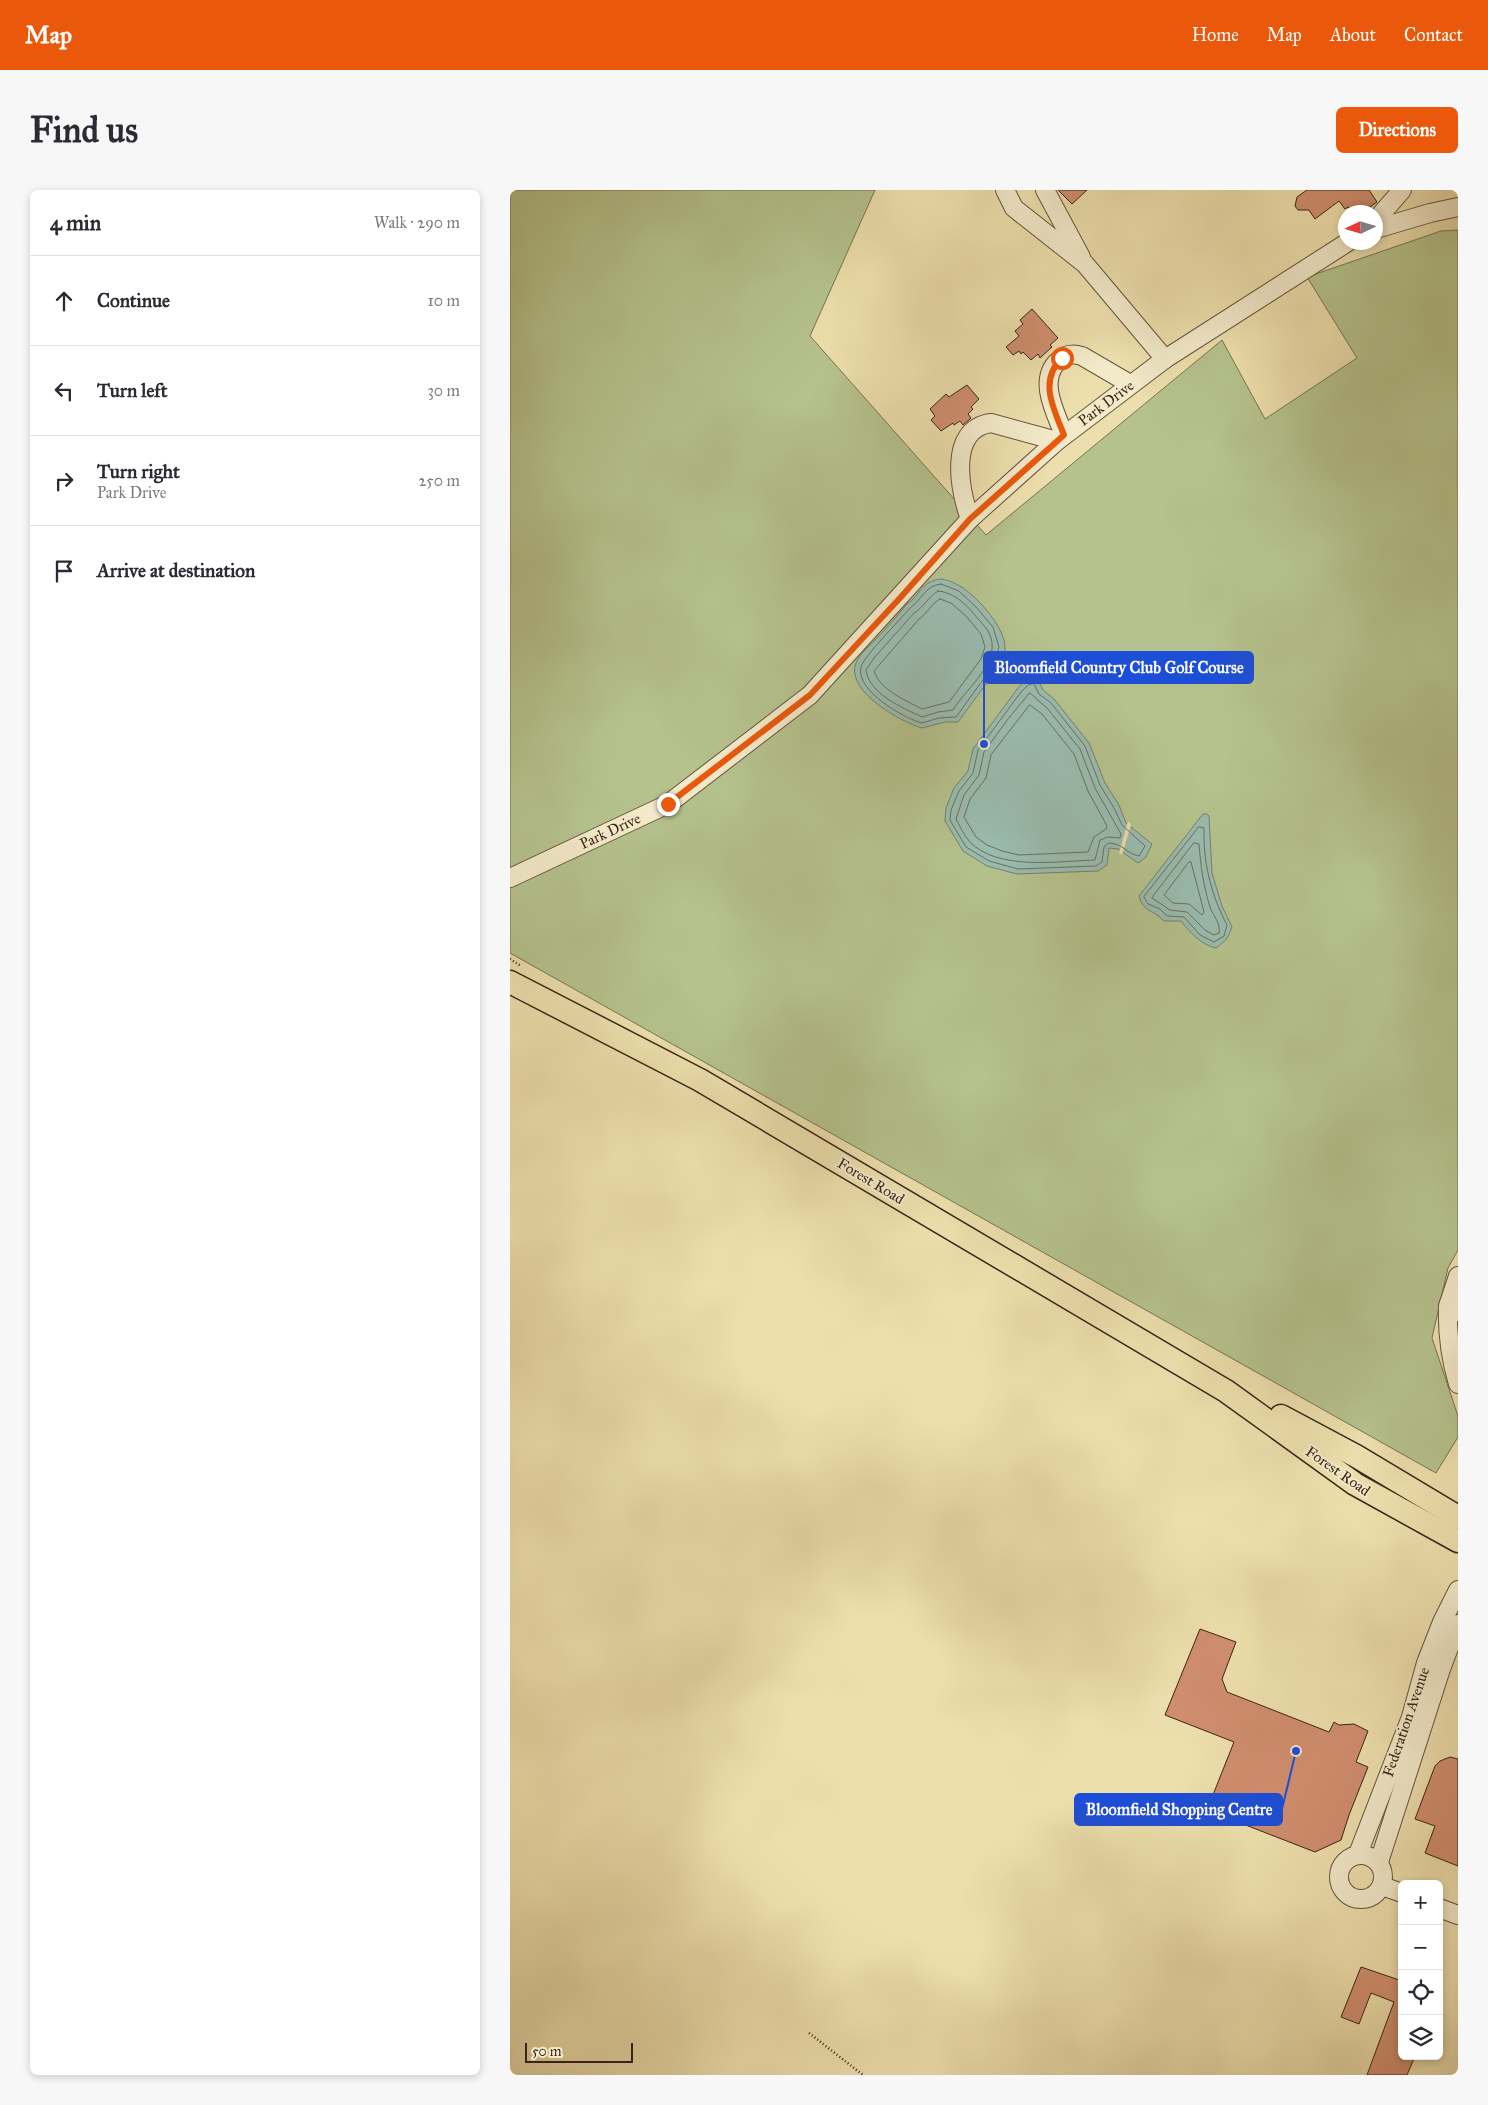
<!DOCTYPE html>
<html lang="en">
<head>
<meta charset="utf-8">
<style>
	body { margin:0; font-family:"IM FELL Great Primer",serif; background:#f7f7f7; color:#2b2b33 }
	.controls { position:absolute; right:15px; bottom:15px; display:grid; overflow:hidden; border-radius:8px; box-shadow:0 2px 8px #0003 }
	.controls button { width:45px; height:45px; display:grid; place-items:center; padding:0; border:0; border-bottom:1px solid #e1e1e2; background:#fff; color:#2b2b33; font:25px sans-serif }
	.compass { position:absolute; left:828px; top:15px; width:45px; height:45px; border-radius:50%; background:#fff; box-shadow:0 2px 8px #0003; rotate:266deg }
	.scale { position:absolute; left:15px; bottom:12px; width:108px; box-sizing:border-box; padding-left:5px; border:2px solid #382517; border-top:0; font-size:14px; line-height:18px; white-space:nowrap; color:#382517; -webkit-text-stroke:4px #f3eaca; paint-order:stroke }
	.stop { position:absolute; width:15px; height:15px; margin:-11px; border:4px solid #ea580c; border-radius:50%; background:#fff }
	.stop.end { background:#ea580c; border-color:#fff; box-shadow:0 1px 5px #0008 }
	.list { margin:0; padding:0; list-style:none }
	h2 { display:flex; justify-content:space-between; align-items:center; height:65px; margin:0; padding:0 20px; font-size:21px }
	h2 small { font-size:16px; font-weight:400; color:#7c7c81 }
	.list li { display:grid; grid-template-columns:32px 1fr auto; gap:15px; align-items:center; box-sizing:border-box; height:90px; padding:0 20px; border-top:1px solid #e1e1e2 }
	.list b { display:block; font-size:19px; white-space:nowrap }
	.list p { margin:0; font-size:16px; white-space:nowrap; color:#7c7c81 }
	.list em { font-size:16px; font-style:normal; color:#7c7c81 }
	.icon { flex:none; width:28px; height:28px; fill:none; stroke:currentColor; stroke-width:2; stroke-linecap:round; stroke-linejoin:round }
	.map { position:relative; flex:none; width:948px; height:1885px; overflow:hidden; border-radius:8px }
	header { display:flex; align-items:center; gap:30px; box-sizing:border-box; height:70px; padding:0 25px; background:#ea580c; color:#fff }
	header strong { font-size:24px }
	nav { display:flex; gap:28px; margin-inline-start:auto; font-size:18px }
	.intro { display:flex; align-items:center; justify-content:space-between; box-sizing:border-box; height:120px; padding:0 30px }
	h1 { margin:0; font-size:35px }
	.button { padding:12px 22px; border-radius:8px; background:#ea580c; color:#fff; font-size:18px; font-weight:700 }
	main { display:flex; gap:30px; padding:0 30px }
	aside { flex:1; background:#fff; border-radius:8px; box-shadow:0 2px 8px #0003 }
	.map>svg:first-child { display:block }
	.green { fill:#b5c28d; stroke:#767452 }
	.water { fill:#9abcaf; stroke:#738072 }
	.pier { fill:#eddfad }
	.lines { fill:none; stroke-linecap:round; stroke-linejoin:round }
	.shore { stroke:#697063; stroke-width:1 }
	.building { fill:#d08e6f; stroke:#382517 }
	.minor-casing { stroke:#65543c; stroke-width:20 }
	.major-casing { stroke:#382517; stroke-width:25 }
	.path { stroke:#382517; stroke-width:2.5; stroke-dasharray:1 2.5; stroke-linecap:butt }
	.minor { stroke:#f3eaca; stroke-width:18 }
	.major { stroke:#eddfad; stroke-width:22 }
	.route { stroke:#ea580c; stroke-width:6 }
	.labels { text-anchor:middle; stroke-width:4; stroke-linejoin:round; paint-order:stroke }
	.street-label { font-size:15px; fill:#382517; stroke:#f3eaca }
	.leader { fill:none; stroke:#1d4ed8; stroke-width:2 }
	.callout-dot { fill:#1d4ed8; stroke:#f3eaca; stroke-width:2 }
	.callout { fill:#1d4ed8; stroke:#1d4ed8; stroke-width:2 }
	.callout-label { font-size:16px; text-anchor:middle; font-weight:bold; fill:#fff }
</style>
</head>
<body>
<header>
<strong>Map</strong>
<nav><a>Home</a><a>Map</a><a>About</a><a>Contact</a></nav>
</header>
<div class="intro"><h1>Find us</h1><a class="button">Directions</a></div>
<main>
<aside>
<h2>4 min<small>Walk · 290 m</small></h2>
<ul class="list">
<li><svg class="icon" aria-label="ahead" viewBox="0 0 24 24"><path d="M12 20V5M6 11l6-6 6 6"/></svg><div><b>Continue</b></div><em>10 m</em></li>
<li><svg class="icon" aria-label="left" viewBox="0 0 24 24"><path d="M17 20v-9H6M10 6l-5 5 5 5"/></svg><div><b>Turn left</b></div><em>30 m</em></li>
<li><svg class="icon" aria-label="right" viewBox="0 0 24 24"><path d="M7 20v-9h11M14 6l5 5-5 5"/></svg><div><b>Turn right</b><p>Park Drive</p></div><em>250 m</em></li>
<li><svg class="icon" aria-label="arrive" viewBox="0 0 24 24"><path d="M6 21V4h12l-3 4 3 4H6"/></svg><div><b>Arrive at destination</b></div></li>
</ul>
</aside>
<div class="map">
<svg width="948" height="1885" viewBox="0 0 948 1885">
	<rect width="100%" height="100%" fill="#eddfad"/>
	<filter id="stains"><feTurbulence type="fractalNoise" baseFrequency=".004" numOctaves="4"/><feColorMatrix values="0 0 0 0 .2 0 0 0 0 .09 0 0 0 0 .02 0 0 0 .5 -.17"/></filter>
	<radialGradient id="worn" r=".72"><stop offset=".6" stop-color="#630" stop-opacity="0"/><stop offset="1" stop-color="#630" stop-opacity=".3"/></radialGradient>
	<path class="green" d="M0 0H365L300 146 476 345 712 150 755 229 847 168 797 87 931 41 948 40V1060L938 1078 922 1148 948 1226V1247L926 1283 0 763Z"/>
	<g class="water">
		<path d="M431 389C436 390 441 391 446 394 464 402 495 437 495 457 495 465 491 472 487 479L448 532H435L412 538C391 532 335 501 346 473 350 463 360 456 366 449 377 438 387 426 397 414 410 406 411 391 431 389Z"/>
		<path d="M527 488 533 500 544 509 579 553 595 593 609 615 616 633 642 654 636 667 628 673 608 659 599 658 597 675 588 681 507 684 477 676 453 661 435 631 436 618 444 598 458 581 463 559 508 498 515 490Z"/>
		<path d="M693 624H697L699 626 702 683 712 716 722 737C717 750 717 749 706 758 691 755 680 742 671 731H654C644 720 632 721 629 706Z"/>
	</g>
	<path class="pier" d="M618 631 621 635 612 665 609 663Z"/>
	<g class="lines">
		<g class="shore">
			<path d="M431 394 449 401 466 417 483 437 489 457 483 476 446 527 429 528 412 533C393 528 345 500 351 477 353 467 391 429 400 418 411 411 415 395 431 394Z"/>
			<path d="M428 401C442 402 454 412 463 423 468 429 474 435 478 441 495 470 456 498 443 520L428 522 412 527C393 518 359 504 356 480L364 468 404 423C414 417 418 407 428 401Z"/>
			<path d="M430 409 441 413 456 426 471 444 475 457 471 469 439 512 412 519C395 510 370 500 364 481L409 429C418 423 421 414 430 409Z"/>
			<path d="M524 494 529 504 541 513 575 556 590 595 604 618 612 635 635 656 629 666C617 664 614 654 599 653L594 657 592 672 586 676 508 679 479 671 456 657 440 630 441 620 449 601 463 583 468 560 511 502 518 495Z"/>
			<path d="M520 503 537 518 570 559 585 598 611 644 610 648 598 647 590 650 585 670C549 671 488 681 460 652 454 646 450 636 446 629L454 605 469 585 474 562 498 529Z"/>
			<path d="M520 515 532 524 564 564 578 601 597 636 596 639 584 647 578 662 509 665 492 661 477 655 466 647 454 627 460 609 476 588 481 565Z"/>
			<path d="M689 637 694 638C693 672 701 705 717 735L714 746 704 752 690 745 674 727 657 726 650 719 638 714 634 707Z"/>
			<path d="M684 653 689 654C691 678 693 694 700 717 703 726 711 733 709 743L704 745 695 740 677 722 660 720 642 708Z"/>
			<path d="M681 672 694 722 692 725 679 714 663 713 654 705 678 673Z"/>
		</g>
	</g>
	<g class="building">
		<path d="M548 0H577L562 14Z"/>
		<path d="M797 0H859L867 12 853 22H842L838 17 835 19 829 11 805 29 799 20H788L785 16 787 7Z"/>
		<path d="M522 119 548 148 540 155 542 157 530 168 528 164 521 170 513 162 511 164 509 161 503 165 496 157 509 146 505 141 513 134 510 130Z"/>
		<path d="M457 195 469 209 461 217 463 219 458 224 461 228 453 235 450 231 444 235 443 233 431 241 421 230 425 226 420 219 436 204 439 207Z"/>
		<path d="M690 1439 726 1452 712 1489 717 1502 819 1542 824 1532 829 1535 844 1534 858 1541 846 1572 858 1577 839 1625 831 1650 805 1662 697 1620 724 1552 655 1525Z"/>
		<path d="M940 1567 948 1569V1676L915 1663 925 1636 905 1629 925 1576 930 1571Z"/>
		<path d="M851 1777 892 1791V1866H905L897 1885H857L884 1812 861 1803 849 1834 831 1827Z"/>
	</g>
	<g class="lines">
		<g class="minor-casing">
			<g id="minor">
				<path d="M495 0 504 18 575 74 655 169"/>
				<path d="M535 0 571 67"/>
				<path d="M866 30 892 0"/>
				<path d="M866 39 920 23 948 17"/>
				<path d="M554 245C546 223 528 192 547 172 555 164 562 163 572 166L620 194"/>
				<path d="M460 329C450 301 437 239 481 233L547 251"/>
				<path d="M0 688 158 614 300 505 460 329 547 251 655 169 838 52"/>
				<path d="M938 1116C937 1144 940 1167 948 1194"/>
				<path d="M947 1122 938 1116 948 1086"/>
				<path d="M848 1664 901 1527 916 1473 932 1432 948 1400"/>
				<circle cx="851" cy="1687" r="22"/>
				<path d="M869 1672 931 1479 948 1434"/>
				<path d="M872 1696 892 1703"/>
				<path d="M929 1718 948 1725"/>
			</g>
		</g>
		<g class="major-casing">
			<g id="major">
				<path d="M0 792 190 890 716 1201 845 1294 948 1351"/>
				<path d="M771 1226 846 1266 948 1327"/>
			</g>
		</g>
		<g class="path">
			<path d="M0 769 11 776"/>
			<path d="M299 1843 353 1885"/>
		</g>
		<use href="#minor" class="minor"/>
		<use href="#major" class="major"/>
	</g>
	<g class="lines">
		<path class="route" d="M158 614 300 505 390 408 460 329 554 245C544 219 528 191 552 168"/>
	</g>
	<g class="labels">
		<g class="street-label">
			<text transform="translate(596 213) rotate(-37)" y="5">Park Drive</text>
			<text transform="translate(100 641) rotate(-25)" y="5">Park Drive</text>
			<text transform="translate(361 991) rotate(31)" y="5">Forest Road</text>
			<text transform="translate(828 1281) rotate(35)" y="5">Forest Road</text>
			<text transform="translate(896 1532) rotate(-71)" y="5">Federation Avenue</text>
		</g>
	</g>
	<path class="leader" d="M474 554L474 478M786 1561L772 1619"/>
	<g class="callout-dot">
		<circle cx="474" cy="554" r="5"/>
		<circle cx="786" cy="1561" r="5"/>
	</g>
	<g class="callout">
		<rect x="474" y="462" width="269" height="31" rx="5"/>
		<rect x="565" y="1604" width="207" height="31" rx="5"/>
	</g>
	<g class="callout-label">
		<text x="609" y="483">Bloomfield Country Club Golf Course</text>
		<text x="669" y="1625">Bloomfield Shopping Centre</text>
	</g>
	<rect width="100%" height="100%" filter="url(#stains)"/>
	<rect width="100%" height="100%" fill="url(#worn)"/>
</svg>
<div class="controls">
<button>+</button>
<button>−</button>
<button><svg class="icon" aria-label="locate" viewBox="0 0 24 24"><circle cx="12" cy="12" r="6"/><path d="M12 2v4M12 18v4M2 12h4M18 12h4"/></svg></button>
<button><svg class="icon" aria-label="layers" viewBox="0 0 24 24"><path d="M12 4l9 5-9 5-9-5zM3 14l9 5 9-5"/></svg></button>
</div>
<svg class="compass" viewBox="-18 -18 36 36"><path d="M0-13l5 13h-10z" fill="#e53935"/><path d="M0 13l5-13h-10z" fill="#7c7c81"/></svg>
<div class="scale">50 m</div>
<div class="stop" style="left:552px;top:168px"></div>
<div class="stop end" style="left:158px;top:614px"></div>
</div>
</main>
</body>
</html>
